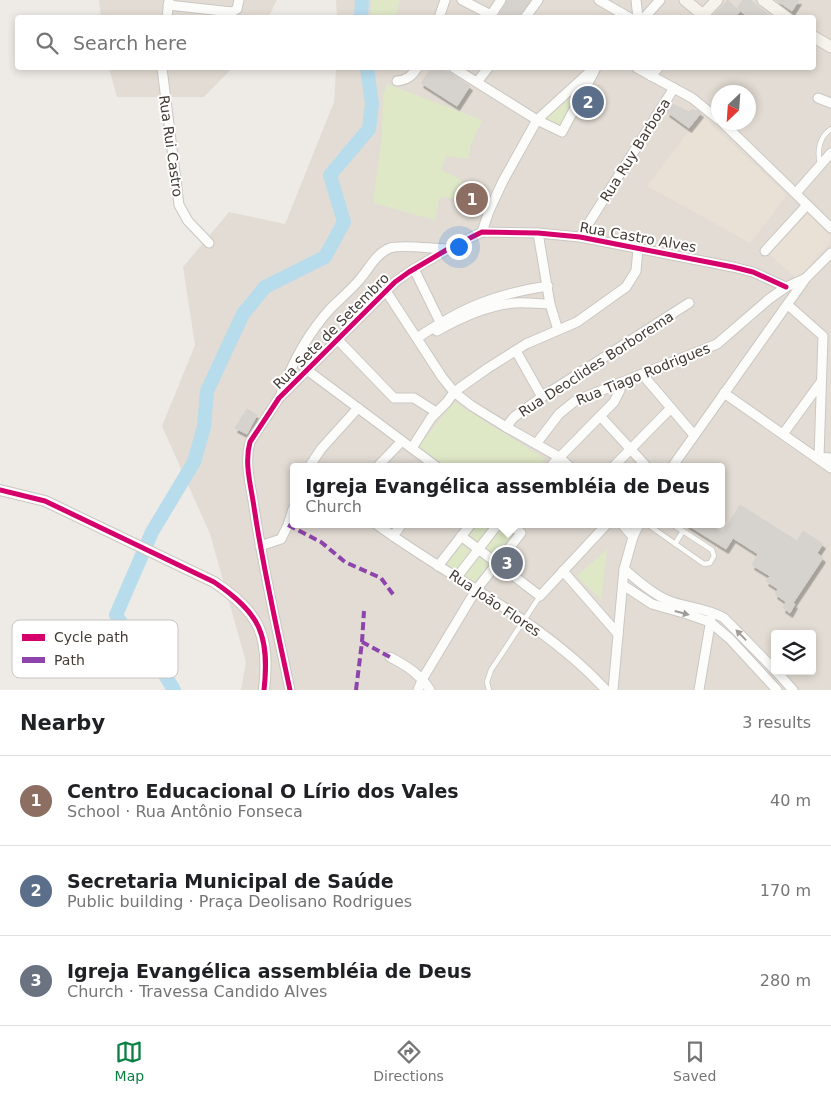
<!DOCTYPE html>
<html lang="en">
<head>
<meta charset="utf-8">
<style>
	body { margin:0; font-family:"DejaVu Sans",sans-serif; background:#f2f2f2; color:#202124 }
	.controls { position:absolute; right:15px; bottom:15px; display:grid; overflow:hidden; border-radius:5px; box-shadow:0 2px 8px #0003 }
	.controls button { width:45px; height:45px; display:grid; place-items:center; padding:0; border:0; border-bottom:1px solid #e0e0e0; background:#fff; color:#202124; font:25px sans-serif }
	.compass { position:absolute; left:711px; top:85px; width:45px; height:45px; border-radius:50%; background:#fff; box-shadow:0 2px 8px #0003; rotate:205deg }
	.you { position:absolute; left:458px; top:246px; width:18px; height:18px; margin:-12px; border:4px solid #fff; border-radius:50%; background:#1a73e8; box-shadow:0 0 0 8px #1a73e833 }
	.badge { display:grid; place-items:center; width:32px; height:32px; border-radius:50%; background:#0b8043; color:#fff; font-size:16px; font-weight:700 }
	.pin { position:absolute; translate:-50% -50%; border:2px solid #fff; box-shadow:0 1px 5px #0006 }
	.popup { position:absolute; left:290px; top:463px; width:435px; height:65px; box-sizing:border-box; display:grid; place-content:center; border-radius:5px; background:#fff; filter:drop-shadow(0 1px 4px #0005); font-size:16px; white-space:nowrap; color:#757577 }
	.popup b { font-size:19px; color:#202124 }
	.popup::after { content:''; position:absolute; left:50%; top:100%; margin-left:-10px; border:10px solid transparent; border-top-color:#fff }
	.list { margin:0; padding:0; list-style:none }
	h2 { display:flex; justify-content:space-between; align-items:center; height:65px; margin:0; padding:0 20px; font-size:21px }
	h2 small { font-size:16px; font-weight:400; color:#757577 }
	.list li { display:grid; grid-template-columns:32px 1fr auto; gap:15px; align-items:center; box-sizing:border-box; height:90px; padding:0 20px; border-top:1px solid #e0e0e0 }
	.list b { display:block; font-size:19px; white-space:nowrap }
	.list p { margin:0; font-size:16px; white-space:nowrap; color:#757577 }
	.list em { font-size:16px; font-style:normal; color:#757577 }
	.icon { flex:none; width:28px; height:28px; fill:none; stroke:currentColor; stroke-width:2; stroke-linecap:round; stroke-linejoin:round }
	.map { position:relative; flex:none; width:831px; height:690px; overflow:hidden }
	.search { position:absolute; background:#fff; box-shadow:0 2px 8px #0003; left:15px; right:15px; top:15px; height:55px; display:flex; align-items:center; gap:12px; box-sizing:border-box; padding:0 18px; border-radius:5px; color:#757577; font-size:19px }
	.sheet { height:335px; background:#fff }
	nav { display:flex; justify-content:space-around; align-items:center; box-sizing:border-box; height:70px; border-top:1px solid #e0e0e0; background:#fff; font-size:14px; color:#757577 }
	nav a { display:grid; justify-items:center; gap:2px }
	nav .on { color:#0b8043 }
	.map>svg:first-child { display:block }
	.residential { fill:#e2dcd4; fill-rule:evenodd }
	.education { fill:#e9e1d6 }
	.green { fill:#dee8c7 }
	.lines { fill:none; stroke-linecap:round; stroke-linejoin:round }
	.river { stroke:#b7dcec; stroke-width:14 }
	.building { fill:#d6d2ce; stroke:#d6d2cd; filter:url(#shadow) }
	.service-casing { stroke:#cac7c3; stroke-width:6 }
	.minor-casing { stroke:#cac7c3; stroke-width:11 }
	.tertiary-casing { stroke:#cac7c3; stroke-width:12 }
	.secondary-casing { stroke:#cdc7be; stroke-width:13 }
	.service { stroke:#fcfcfb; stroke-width:4.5 }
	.minor { stroke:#fcfcfb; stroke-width:9 }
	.tertiary { stroke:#fcfcfb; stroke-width:10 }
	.secondary { stroke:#f6f3ed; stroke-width:11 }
	.quiet { stroke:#8e44ad; stroke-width:4; stroke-dasharray:8 4; stroke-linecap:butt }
	.cycleway-casing { stroke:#fff; stroke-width:8 }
	.cycleway { stroke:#d6006c; stroke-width:5 }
	.oneway { fill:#a09c98 }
	.labels { text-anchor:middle; stroke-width:4; stroke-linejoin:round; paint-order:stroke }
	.street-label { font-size:14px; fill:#433c34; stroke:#fff }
	.key { fill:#fff; stroke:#c7c4c2; stroke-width:1 }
	.key-label { font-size:14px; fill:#433c34 }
</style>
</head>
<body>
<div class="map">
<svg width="831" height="690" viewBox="0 0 831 690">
	<defs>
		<filter id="shadow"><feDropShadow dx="2.5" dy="4.5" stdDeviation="0" flood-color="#0004"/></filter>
	</defs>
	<rect width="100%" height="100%" fill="#eeebe7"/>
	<g class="residential">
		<path d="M99 0H277L268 18 101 17Z"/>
		<path d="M336 0H831V690H241L246 662 210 534 162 426 195 345 183 267 229 212 285 224 334 102 336 68H814V18H337ZM718 92H748V122H718ZM293 467H721V524H293ZM775 634H812V671H775Z"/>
		<path d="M109 68H232L204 97H117Z"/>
	</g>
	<g class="education">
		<path d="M701 115 787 195 750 243 647 186Z"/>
		<path d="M465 182 491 193 482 211 453 205Z"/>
		<path d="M808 213 830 236V243L797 279 769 254Z"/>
	</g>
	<g class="green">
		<path d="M371 0H400L395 17H371Z"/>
		<path d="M387 84 482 120 471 145 468 159 446 156 441 170 462 180 455 199 440 197 435 220 373 203 382 136 383 96Z"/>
		<path d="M584 85 561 128 546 119Z"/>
		<path d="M454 402 545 459 539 467H445L418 447Z"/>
		<path d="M478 524H500L514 535 474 583 446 564Z"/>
		<path d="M607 549 601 600 577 576Z"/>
	</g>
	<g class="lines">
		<g class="river">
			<path d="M361 18 362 0"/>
			<path d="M174 690 159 665 138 649 116 615 152 532 194 462 204 427 207 391 243 314 265 287 325 257 344 222 330 175 369 129 372 104 367 68"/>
		</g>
	</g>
	<g class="building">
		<path d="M507 0H530L519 18H497Z"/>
		<path d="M728 0 740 12 734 18H711Z"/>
		<path d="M743 0H750L772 18H749L737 8Z"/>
		<path d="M776 0H799L792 11Z"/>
		<path d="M431 68H442L470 86 457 106 421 83Z"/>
		<path d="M673 104 689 112 692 109 695 111 697 110 701 113 689 128 667 112Z"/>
		<path d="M247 409 257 415 247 434 235 428Z"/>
		<path d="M740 505 797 541 803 531 823 544 817 553 823 558 793 603 795 604 790 613 783 608 786 602 775 594 778 589 766 581 770 576 752 565 758 554 733 538 726 549 686 524H709L723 533Z"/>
	</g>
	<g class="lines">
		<g class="service-casing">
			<g id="service">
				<path d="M820 164C817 151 819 137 831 129"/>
				<path d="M647 524 704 564 710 563 714 556 712 550 672 524"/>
				<path d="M675 544 683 531"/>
				<path d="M489 690 487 682 491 670 540 596"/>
			</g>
		</g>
		<g class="minor-casing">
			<g id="minor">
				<path d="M462 0 491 15"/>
				<path d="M599 0 630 18"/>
				<path d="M636 0 638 18"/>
				<path d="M168 5 232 12 237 9 239 0"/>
				<path d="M167 18 169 0"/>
				<path d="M439 18 445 0"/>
				<path d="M489 18 501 0"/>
				<path d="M525 18 538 0"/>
				<path d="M644 18 660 0"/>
				<path d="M162 68 179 205 188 221 209 243"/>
				<path d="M454 68 537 120 562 132 595 70"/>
				<path d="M637 68 692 98 718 119"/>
				<path d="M651 76 658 68"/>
				<path d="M397 81C407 80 412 76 417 68"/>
				<path d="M477 82 488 68"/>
				<path d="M818 98 831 103"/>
				<path d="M722 122 831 228"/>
				<path d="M796 193 831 153"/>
				<path d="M482 232 489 211 503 181 537 120 594 68"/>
				<path d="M538 233 550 304 558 330"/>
				<path d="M580 237 674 88"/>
				<path d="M765 251 807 205"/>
				<path d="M414 269 440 322"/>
				<path d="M386 291 442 377 454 392 472 406 506 427 559 457 570 467"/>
				<path d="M788 305 823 336 819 457"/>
				<path d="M437 331C460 318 488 305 515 303 526 302 539 304 550 304"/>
				<path d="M417 338C462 308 494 294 548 286"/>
				<path d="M337 339 394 398H414L436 412"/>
				<path d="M516 351 542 397"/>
				<path d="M307 370 437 467"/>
				<path d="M642 374 694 435"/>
				<path d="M724 393 831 468"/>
				<path d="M281 394C292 363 309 332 331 308 341 298 352 289 361 278 369 268 377 253 390 248 403 244 432 249 447 249"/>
				<path d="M601 417 647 467"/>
				<path d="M506 427 514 417 542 397 689 303"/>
				<path d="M783 434 821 382"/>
				<path d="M536 444 559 414 575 401 717 344 769 299 786 287 806 278"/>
				<path d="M412 448 431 418 447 402 454 392 488 368 526 344 577 322 626 287 636 271 638 249"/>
				<path d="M815 457 831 458"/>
				<path d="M309 467 321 449 358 408"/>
				<path d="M377 467 402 441"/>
				<path d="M550 467 614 402 620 390V383"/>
				<path d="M613 467 671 408"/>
				<path d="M672 467 806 278 831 253"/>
				<path d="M376 524C452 580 542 620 606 690"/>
				<path d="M622 524 633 537"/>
				<path d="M393 536 402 524"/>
				<path d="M461 536 540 596 607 524"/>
				<path d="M260 546 281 539 288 525 293 509"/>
				<path d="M438 566 471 524"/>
				<path d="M624 569C637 580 650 592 665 599 684 608 706 607 724 618L775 670"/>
				<path d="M563 571 618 634"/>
				<path d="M457 577 498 524"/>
				<path d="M623 585 652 604 687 614 710 622 730 639 777 690"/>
				<path d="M390 657C407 666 420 674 430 690"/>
				<path d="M776 671 793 690"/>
				<path d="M290 690C277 629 263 568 254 507 251 486 244 463 250 442L279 398 395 282 409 272 448 249 482 232 538 233 580 237 733 267 753 272 786 287"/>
				<path d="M418 690 423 678 476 590 521 533 510 524"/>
				<path d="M613 690 624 569 633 537 639 524"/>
				<path d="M699 690 711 619"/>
			</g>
		</g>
		<g class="tertiary-casing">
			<path id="tertiary" d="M0 490 45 501 214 582C260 613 270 635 264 690"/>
		</g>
		<g class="secondary-casing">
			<g id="secondary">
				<path d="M685 0 703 15 717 0"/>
				<path d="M763 0 787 18"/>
				<path d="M814 37 831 47"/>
			</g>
		</g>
		<use href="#service" class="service"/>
		<use href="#minor" class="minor"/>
		<use href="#tertiary" class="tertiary"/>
		<use href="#secondary" class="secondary"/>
		<g class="quiet">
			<path d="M288 525 321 542 345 562 381 578 395 597"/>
			<path d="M362 642 364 611"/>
			<path d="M356 690 362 642 390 657"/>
		</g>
		<g class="cycleway-casing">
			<g id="cycleway">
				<path d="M0 490 45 501 214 582C260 613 270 635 264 690"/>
				<path d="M290 690C277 629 263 568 254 507 251 486 244 463 250 442L279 398 395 282 409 272 448 249 482 232 538 233 580 237 733 267 753 272 786 287"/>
			</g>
		</g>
		<use href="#cycleway" class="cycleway"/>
	</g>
	<defs><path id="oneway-solid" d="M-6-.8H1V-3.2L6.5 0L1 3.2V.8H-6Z" transform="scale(1.25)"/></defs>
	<g class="oneway">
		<use href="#oneway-solid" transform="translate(682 613) rotate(15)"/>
		<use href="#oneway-solid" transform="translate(741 635) rotate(-134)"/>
	</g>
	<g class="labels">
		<g class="street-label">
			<text transform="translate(171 146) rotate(82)" y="5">Rua Rui Castro</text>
			<text transform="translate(635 150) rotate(-58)" y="5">Rua Ruy Barbosa</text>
			<text transform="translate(638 237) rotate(10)" y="5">Rua Castro Alves</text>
			<text transform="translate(331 331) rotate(-45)" y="5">Rua Sete de Setembro</text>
			<text transform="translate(596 364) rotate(-33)" y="5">Rua Deoclides Borborema</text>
			<text transform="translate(643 374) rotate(-22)" y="5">Rua Tiago Rodrigues</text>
			<text transform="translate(495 603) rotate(34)" y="5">Rua João Flores</text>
		</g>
	</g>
	<rect x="12" y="620" width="166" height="58" rx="8" class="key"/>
	<rect x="22" y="634" width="23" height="7" fill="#d6006c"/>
	<rect x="22" y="657" width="23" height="6" fill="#8e44ad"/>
	<g class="key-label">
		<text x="54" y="642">Cycle path</text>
		<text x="54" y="665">Path</text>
	</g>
</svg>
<div class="controls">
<button><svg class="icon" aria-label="layers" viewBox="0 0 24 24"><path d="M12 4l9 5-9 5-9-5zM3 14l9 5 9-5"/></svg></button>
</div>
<svg class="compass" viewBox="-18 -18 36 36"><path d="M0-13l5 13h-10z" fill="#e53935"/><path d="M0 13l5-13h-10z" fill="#757577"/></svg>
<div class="you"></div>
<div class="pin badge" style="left:472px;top:199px;background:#8d6e63">1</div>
<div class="pin badge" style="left:588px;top:102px;background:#5c6f8a">2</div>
<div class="pin badge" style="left:507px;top:563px;background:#6b7280">3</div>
<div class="popup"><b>Igreja Evangélica assembléia de Deus</b>Church</div>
<div class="search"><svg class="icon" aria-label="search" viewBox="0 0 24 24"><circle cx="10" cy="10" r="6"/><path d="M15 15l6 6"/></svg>Search here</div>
</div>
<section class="sheet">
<h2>Nearby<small>3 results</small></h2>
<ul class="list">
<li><span class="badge" style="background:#8d6e63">1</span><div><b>Centro Educacional O Lírio dos Vales</b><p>School · Rua Antônio Fonseca</p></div><em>40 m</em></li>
<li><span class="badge" style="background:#5c6f8a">2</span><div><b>Secretaria Municipal de Saúde</b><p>Public building · Praça Deolisano Rodrigues</p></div><em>170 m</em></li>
<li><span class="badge" style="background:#6b7280">3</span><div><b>Igreja Evangélica assembléia de Deus</b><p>Church · Travessa Candido Alves</p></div><em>280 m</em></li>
</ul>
</section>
<nav>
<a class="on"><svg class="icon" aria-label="map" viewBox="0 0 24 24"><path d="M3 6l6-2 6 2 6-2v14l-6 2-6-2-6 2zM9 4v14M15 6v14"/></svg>Map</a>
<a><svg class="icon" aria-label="directions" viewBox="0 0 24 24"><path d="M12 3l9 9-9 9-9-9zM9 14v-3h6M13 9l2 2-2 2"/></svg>Directions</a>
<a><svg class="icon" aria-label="saved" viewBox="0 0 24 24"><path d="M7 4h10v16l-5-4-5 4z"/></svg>Saved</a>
</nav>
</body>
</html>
